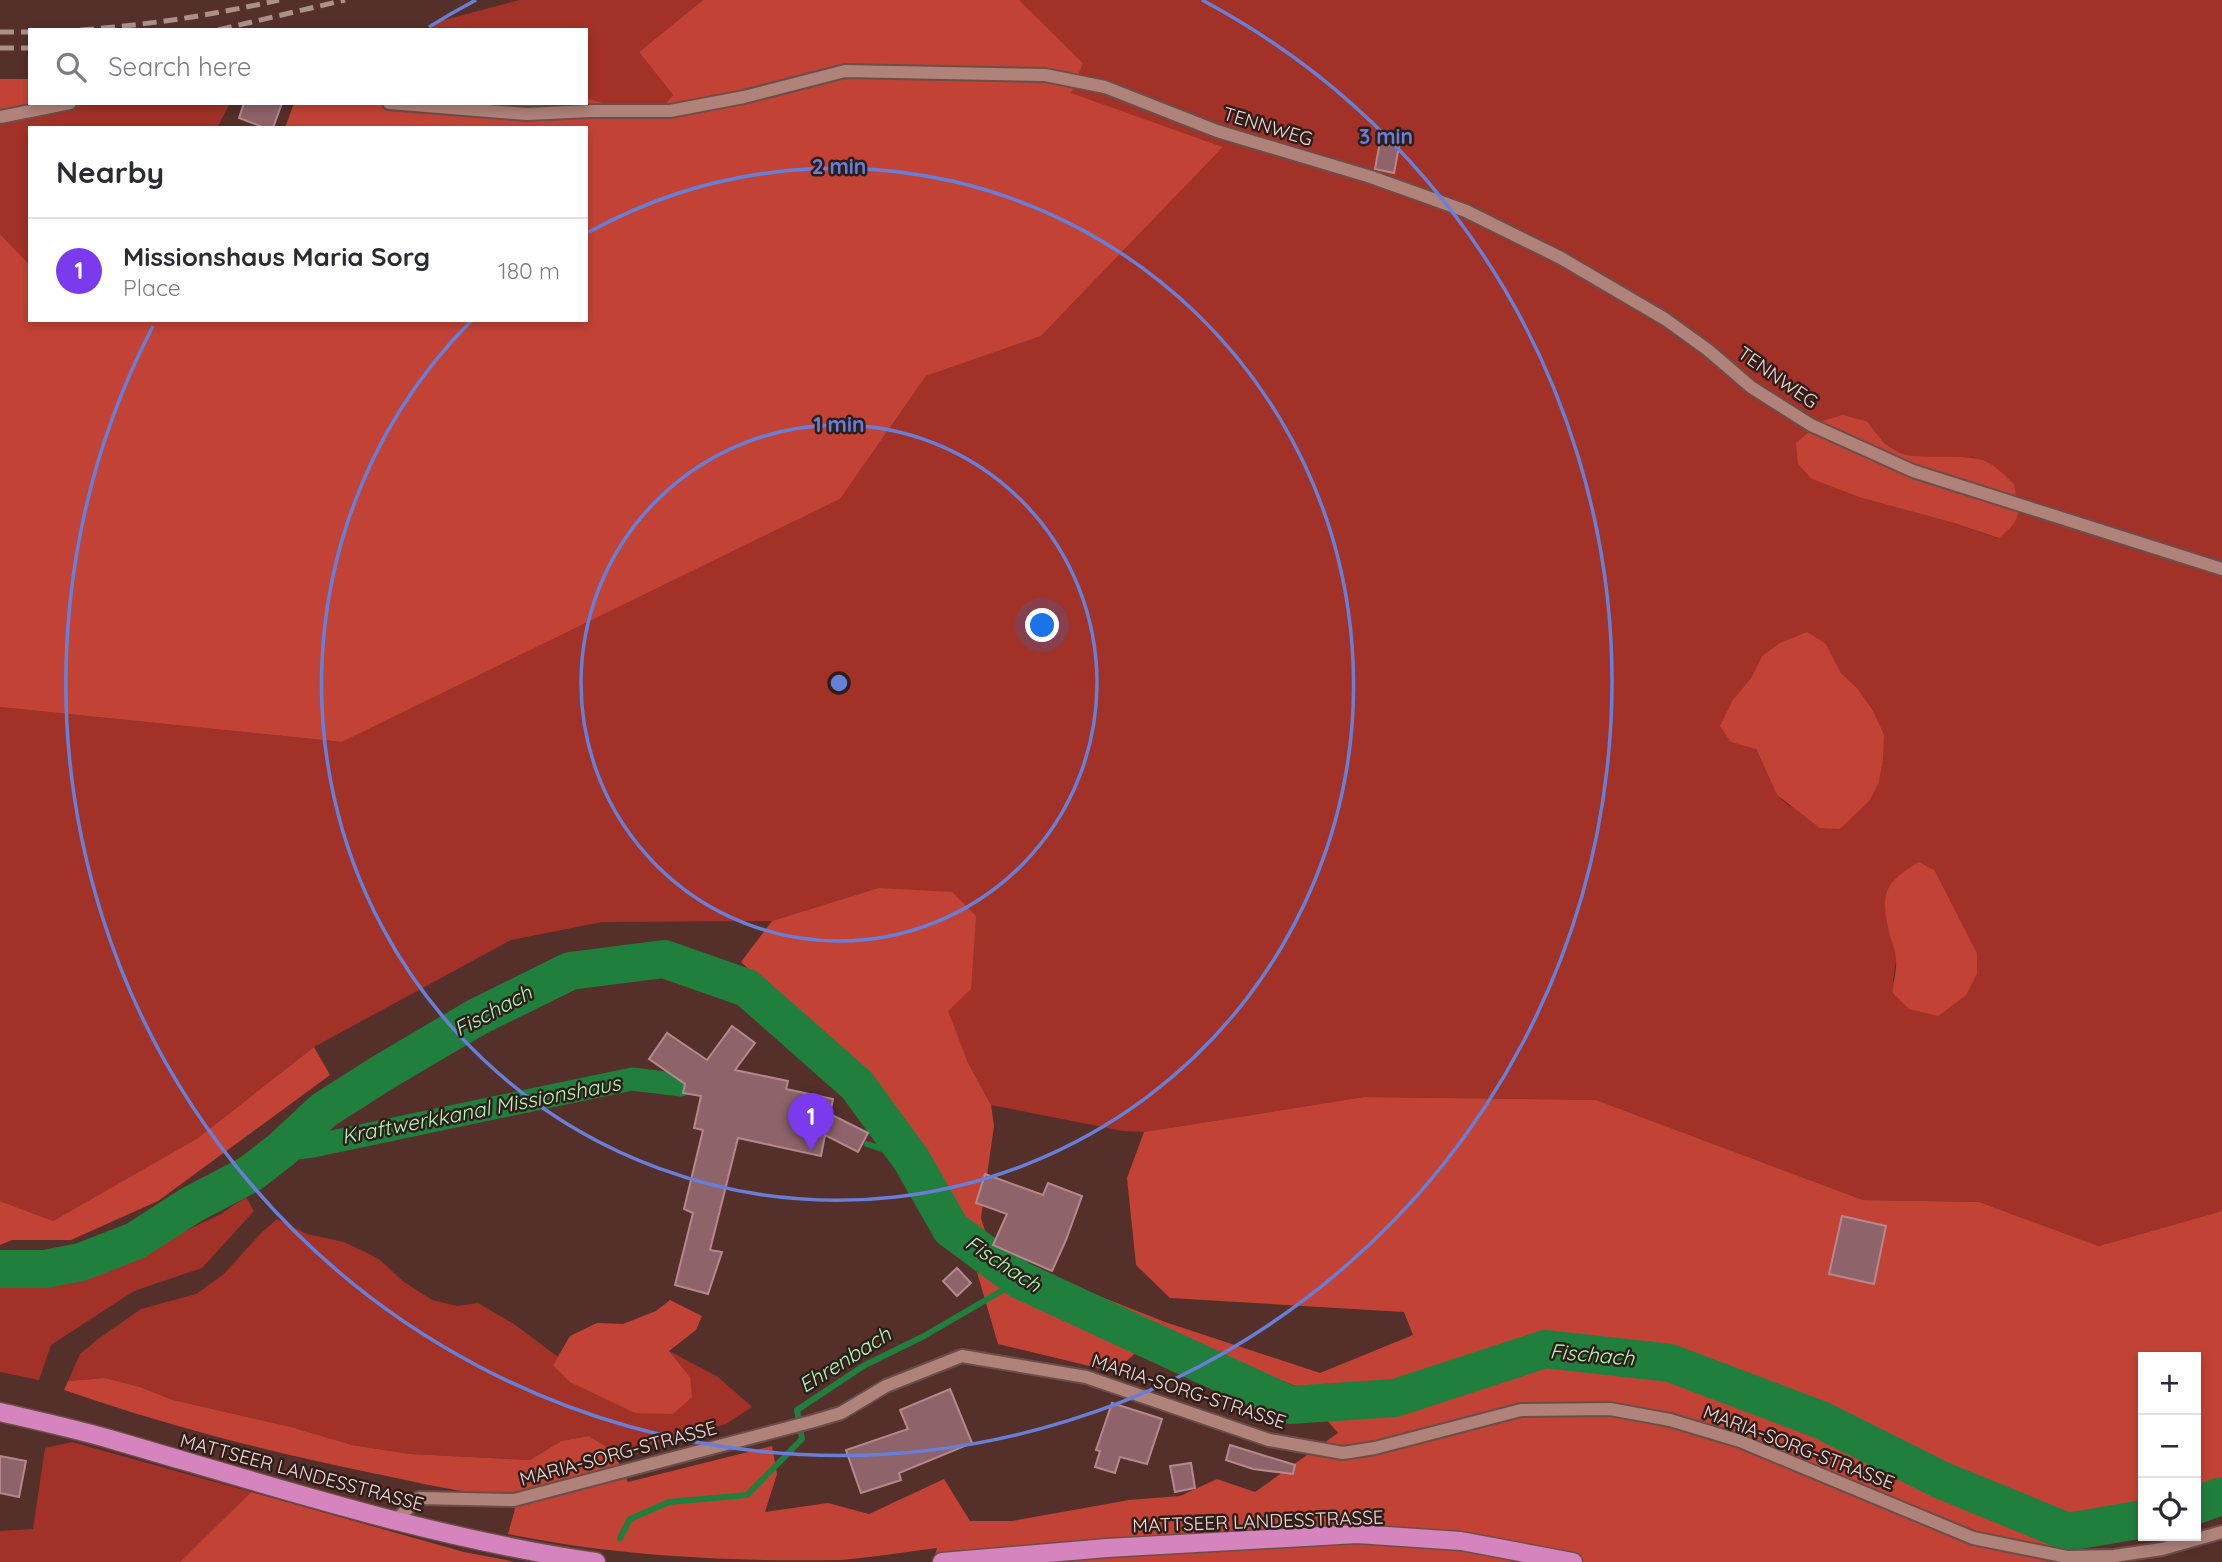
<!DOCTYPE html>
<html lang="en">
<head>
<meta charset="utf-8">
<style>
	body { margin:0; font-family:Quicksand,sans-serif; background:#f2f2f3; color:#2b2b33 }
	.controls { position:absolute; right:21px; bottom:21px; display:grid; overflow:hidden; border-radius:0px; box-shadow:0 4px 10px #0003 }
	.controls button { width:63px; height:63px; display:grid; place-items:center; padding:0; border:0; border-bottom:2px solid #e1e1e2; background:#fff; color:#2b2b33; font:35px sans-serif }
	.you { position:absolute; left:1043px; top:626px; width:24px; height:24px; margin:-18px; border:5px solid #fff; border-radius:50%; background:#1a73e8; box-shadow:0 0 0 10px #1a73e833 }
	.badge { display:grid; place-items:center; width:46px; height:46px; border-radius:50%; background:#7c3aed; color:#fff; font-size:23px; font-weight:700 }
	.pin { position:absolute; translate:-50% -58px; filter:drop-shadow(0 2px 4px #0008) }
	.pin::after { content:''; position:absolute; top:37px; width:24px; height:21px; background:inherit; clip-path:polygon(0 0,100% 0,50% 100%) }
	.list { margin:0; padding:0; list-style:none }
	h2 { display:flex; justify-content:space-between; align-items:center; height:91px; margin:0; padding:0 28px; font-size:30px }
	h2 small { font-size:23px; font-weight:400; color:#7c7c81 }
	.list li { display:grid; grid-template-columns:46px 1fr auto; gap:21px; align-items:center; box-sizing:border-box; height:105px; padding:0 28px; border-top:2px solid #e1e1e2 }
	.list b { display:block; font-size:26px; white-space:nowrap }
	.list p { margin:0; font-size:23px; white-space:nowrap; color:#7c7c81 }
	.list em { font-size:23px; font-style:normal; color:#7c7c81 }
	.icon { flex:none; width:38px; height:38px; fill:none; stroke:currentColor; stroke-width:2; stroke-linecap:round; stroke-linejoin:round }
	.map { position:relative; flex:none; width:2222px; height:1562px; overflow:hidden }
	.search { position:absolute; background:#fff; box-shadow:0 4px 10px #0003; left:28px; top:28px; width:560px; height:77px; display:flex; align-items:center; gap:18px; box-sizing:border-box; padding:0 24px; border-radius:0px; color:#7c7c81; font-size:26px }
	.panel { position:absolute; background:#fff; box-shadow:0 4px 10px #0003; left:28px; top:126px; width:560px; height:196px; border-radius:0px }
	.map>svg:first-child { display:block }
	.green { fill:#a23227; fill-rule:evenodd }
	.forest { fill:#c24336 }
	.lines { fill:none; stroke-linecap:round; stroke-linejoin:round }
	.stream { stroke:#217f3e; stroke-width:6 }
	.canal { stroke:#217f3e; stroke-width:23 }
	.river { stroke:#217f3e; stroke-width:38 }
	.building { fill:#8e6369; stroke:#b6888e; stroke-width:2 }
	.minor-casing { stroke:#6d4d48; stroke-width:16 }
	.major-casing { stroke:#6d4d48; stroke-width:21 }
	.minor { stroke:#af827a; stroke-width:12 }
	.major { stroke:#d684bd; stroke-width:18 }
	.rail { stroke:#ae908b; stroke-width:5; stroke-dasharray:14 7; stroke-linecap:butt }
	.ring { fill:none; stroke:#687fd7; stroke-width:3.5 }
	.labels { text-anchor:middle; stroke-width:5; stroke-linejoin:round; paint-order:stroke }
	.street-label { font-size:19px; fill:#f2d9d5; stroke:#2f1d1a }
	.water-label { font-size:21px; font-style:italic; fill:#acfbba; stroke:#2f1d1a }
	.centre { fill:#687fd7; stroke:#2f1d1a; stroke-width:3.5 }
	.ring-label { font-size:21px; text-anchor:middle; font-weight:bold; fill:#687fd7; stroke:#2f1d1a; stroke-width:5; stroke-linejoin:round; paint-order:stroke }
</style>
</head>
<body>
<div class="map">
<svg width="2222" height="1562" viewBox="0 0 2222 1562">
	<rect width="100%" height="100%" fill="#552f2a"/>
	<g class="green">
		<path d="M519 0H703L639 52 673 95 654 118 586 98V30H431L437 22Z"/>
		<path d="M1019 0H2222V1211L2099 1246 1979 1202 1863 1200 1596 1100 1364 1097 1144 1132 1123 1131 991 1105 968 1063 947 1011 878 888 772 921 602 922 511 940 314 1047 198 1138 53 1221 0 1201V707L342 742 840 499 926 376 1041 336 1223 147 1070 93 1083 63ZM1868 422 1877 435 1894 451 1916 458 1971 457 1989 463 1998 538 1954 523 1862 498ZM1826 644 1841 673 1857 688 1883 759 1879 781 1870 800 1789 806 1777 795 1733 700 1751 678 1762 656ZM1935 871 1977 953 1893 981 1896 960Z"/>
		<path d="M84 103H230L217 128H30V265L0 234V123Z"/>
		<path d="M246 1197 254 1211 202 1268 134 1291 51 1345 39 1380 0 1372V1285L51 1287 90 1276 221 1214Z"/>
		<path d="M277 1219 307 1234 344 1242 371 1255 380 1260 404 1282 432 1300 457 1306 478 1303 514 1324 558 1357 553 1365 690 1377 669 1351 718 1377 752 1407 726 1424 636 1449 613 1451 589 1436 561 1441 530 1460 410 1454 352 1445 291 1427 173 1400 140 1387 105 1378 68 1381 80 1354 98 1339 141 1309 196 1294 224 1274 261 1233Z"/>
		<path d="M72 1442 251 1492 180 1562H0V1531L33 1529 45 1448Z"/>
	</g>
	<g class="forest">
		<path d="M703 0H1019L1083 63 1071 93 1223 147 1041 336 926 376 840 499 342 742 0 707V234L30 265V320H586V128H285L294 103H586V98L654 118 673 95 639 52Z"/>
		<path d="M0 79H30V103H42L0 112Z"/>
		<path d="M1843 415 1868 422C1896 465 1913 455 1957 457 1968 457 1980 458 1989 463 1998 468 2006 477 2014 484 2019 514 2024 518 1999 538L1954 523 1862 498 1812 479 1798 464 1796 443 1822 421Z"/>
		<path d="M1807 632 1826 644 1841 673 1857 688 1873 711 1884 735 1883 759 1879 782 1870 800 1840 829 1820 828 1777 795 1756 749 1731 742 1720 726 1733 700 1751 678 1762 656 1780 643Z"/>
		<path d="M1919 862 1935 871 1977 953V974L1966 995 1938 1016 1909 1009 1893 993C1893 981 1897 971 1896 960 1896 953 1893 945 1891 939 1881 896 1880 885 1919 862Z"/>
		<path d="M878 888 952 892 976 916 971 989 948 1011 968 1063 991 1105 994 1126 981 1218 990 1246 1023 1266 1165 1322 1320 1373 1413 1335 1404 1312 1170 1298 1136 1265 1127 1178 1144 1132 1364 1097 1596 1100 1863 1200 1979 1202 2099 1246 2222 1211V1480L2196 1494V1357H2143V1511L2117 1517 2063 1522 2051 1562H933L937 1548C905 1552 873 1557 842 1560 734 1562 614 1556 508 1534L515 1509 508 1495C461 1494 418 1482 372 1473 268 1452 165 1425 64 1390L68 1381 105 1378 140 1387 173 1400 291 1427 352 1445 410 1454 530 1460 561 1441 589 1436 613 1451 628 1482 772 1446 777 1474 765 1512 828 1503 869 1514 944 1479 970 1521H1012L1129 1500 1180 1496 1217 1479 1255 1492 1338 1433 1298 1387 1160 1331 1114 1372 998 1344 962 1221 897 1109 741 962 772 921Z"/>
		<path d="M314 1047 330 1075 158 1201 71 1240H12L0 1245V1201L53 1221 198 1138Z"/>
		<path d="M670 1300 702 1316 696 1330 669 1351 690 1377 692 1397 673 1414 635 1413 570 1382 553 1365 570 1336 597 1323 623 1324 656 1311Z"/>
		<path d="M251 1492 464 1552 516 1562H180Z"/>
	</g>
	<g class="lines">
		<g class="stream">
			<path d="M867 1144 911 1159"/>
			<path d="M620 1538 630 1519 669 1502 747 1495 802 1439 797 1410 865 1365 924 1336 1020 1280"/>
		</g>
		<path class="canal" d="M281 1150 313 1146 632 1079 681 1085"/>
		<g class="river">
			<path d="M0 1269H45L81 1262 135 1241 191 1205 250 1174 281 1150 324 1110 382 1073 477 1017 570 971 664 959 747 988 857 1085 911 1159 951 1229 1020 1280 1290 1405 1395 1398 1545 1349 1670 1363 1821 1420 1941 1480 2068 1532 2143 1519"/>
			<path d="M2196 1505 2222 1496"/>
		</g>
	</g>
	<g class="building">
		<path d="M244 103H282L273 128H265L239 118Z"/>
		<path d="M1380 142 1399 146 1394 173 1375 169Z"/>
		<path d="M732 1026 755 1043 735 1070 788 1081 786 1089 833 1099 830 1114 868 1133 858 1152 825 1135 821 1156 738 1138 710 1250 722 1252 708 1294 675 1285 693 1213 684 1209 703 1130 694 1128 701 1096 683 1093 685 1084 649 1059 667 1033 707 1060Z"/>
		<path d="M985 1174 1043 1195 1048 1183 1082 1196 1066 1240 1052 1271 993 1245 1007 1214 976 1203Z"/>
		<path d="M1842 1216 1886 1226 1874 1284 1829 1274Z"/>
		<path d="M957 1268 971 1283 957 1296 943 1281Z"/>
		<path d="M950 1389 972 1443 899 1473 901 1480 861 1493 846 1450 908 1429 900 1410Z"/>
		<path d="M1112 1403 1162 1419 1147 1464 1120 1457 1115 1473 1095 1467 1100 1451 1096 1450Z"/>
		<path d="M1230 1445 1295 1465 1293 1474 1253 1469 1226 1460Z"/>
		<path d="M0 1456 26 1461 19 1497 0 1493Z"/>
		<path d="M1191 1463 1195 1488 1175 1492 1170 1466Z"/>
	</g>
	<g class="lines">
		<g class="minor-casing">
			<g id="minor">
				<path d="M389 103 527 114 590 111H670L744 97 845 71 1045 75 1105 87 1217 131 1371 177 1466 211 1561 258 1665 319 1708 350 1751 387 1811 425 1913 471 2222 569"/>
				<path d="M0 117 70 103"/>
				<path d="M396 1520 419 1498 514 1500 814 1421 841 1413 886 1386 962 1356 1086 1377 1269 1440 1343 1453 1375 1448 1521 1410 1610 1409 1670 1420 1740 1441 1973 1538 2067 1557 2114 1556 2162 1549 2222 1532"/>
			</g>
		</g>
		<g class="major-casing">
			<g id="major">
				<path d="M0 1412C38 1421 76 1429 113 1440 272 1486 431 1538 596 1562"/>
				<path d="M942 1562 1107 1548 1357 1534 1461 1541 1573 1562"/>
			</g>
		</g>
		<use href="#minor" class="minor"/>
		<use href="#major" class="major"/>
		<g class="rail">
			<path d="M80 30C148 25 213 15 279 0"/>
			<path d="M218 30 345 0"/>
			<path d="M0 32H30"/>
			<path d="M0 48H30"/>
		</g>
	</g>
	<g class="ring">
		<circle cx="839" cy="683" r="258"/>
		<path d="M589 232A516 516 0 1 1 471 321"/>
		<path d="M429 27A773 773 0 0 1 476 0M1202 0A773 773 0 1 1 153 326"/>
	</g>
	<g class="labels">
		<g class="street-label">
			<text transform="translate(1268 126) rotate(17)" y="7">TENNWEG</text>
			<text transform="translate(1778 377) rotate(35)" y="7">TENNWEG</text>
			<text transform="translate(1189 1391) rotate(18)" y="7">MARIA-SORG-STRASSE</text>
			<text transform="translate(1799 1447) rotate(21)" y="7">MARIA-SORG-STRASSE</text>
			<text transform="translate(618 1453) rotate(-15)" y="7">MARIA-SORG-STRASSE</text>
			<text transform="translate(302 1472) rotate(15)" y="7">MATTSEER LANDESSTRASSE</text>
			<text transform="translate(1258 1521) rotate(-2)" y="7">MATTSEER LANDESSTRASSE</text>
		</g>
		<g class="water-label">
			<text transform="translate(493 1011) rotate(-28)" y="7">Fischach</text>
			<text transform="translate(481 1110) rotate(-11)" y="7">Kraftwerkkanal Missionshaus</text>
			<text transform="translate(1003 1264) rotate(33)" y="7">Fischach</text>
			<text transform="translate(1592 1355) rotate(5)" y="7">Fischach</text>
			<text transform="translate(845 1360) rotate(-32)" y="7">Ehrenbach</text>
		</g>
	</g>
	<circle cx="839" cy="683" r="10" class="centre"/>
	<g class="ring-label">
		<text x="1386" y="144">3 min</text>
		<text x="839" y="174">2 min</text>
		<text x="839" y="432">1 min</text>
	</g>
</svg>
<div class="controls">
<button>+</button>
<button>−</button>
<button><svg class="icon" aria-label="locate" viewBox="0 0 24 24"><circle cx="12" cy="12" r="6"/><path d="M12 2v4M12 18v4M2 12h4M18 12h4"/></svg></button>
</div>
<div class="you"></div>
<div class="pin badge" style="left:811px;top:1151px">1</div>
<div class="search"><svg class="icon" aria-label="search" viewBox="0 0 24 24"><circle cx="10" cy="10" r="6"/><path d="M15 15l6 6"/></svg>Search here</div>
<section class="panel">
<h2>Nearby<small></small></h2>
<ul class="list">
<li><span class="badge">1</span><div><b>Missionshaus Maria Sorg</b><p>Place</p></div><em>180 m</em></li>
</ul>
</section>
</div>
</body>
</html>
